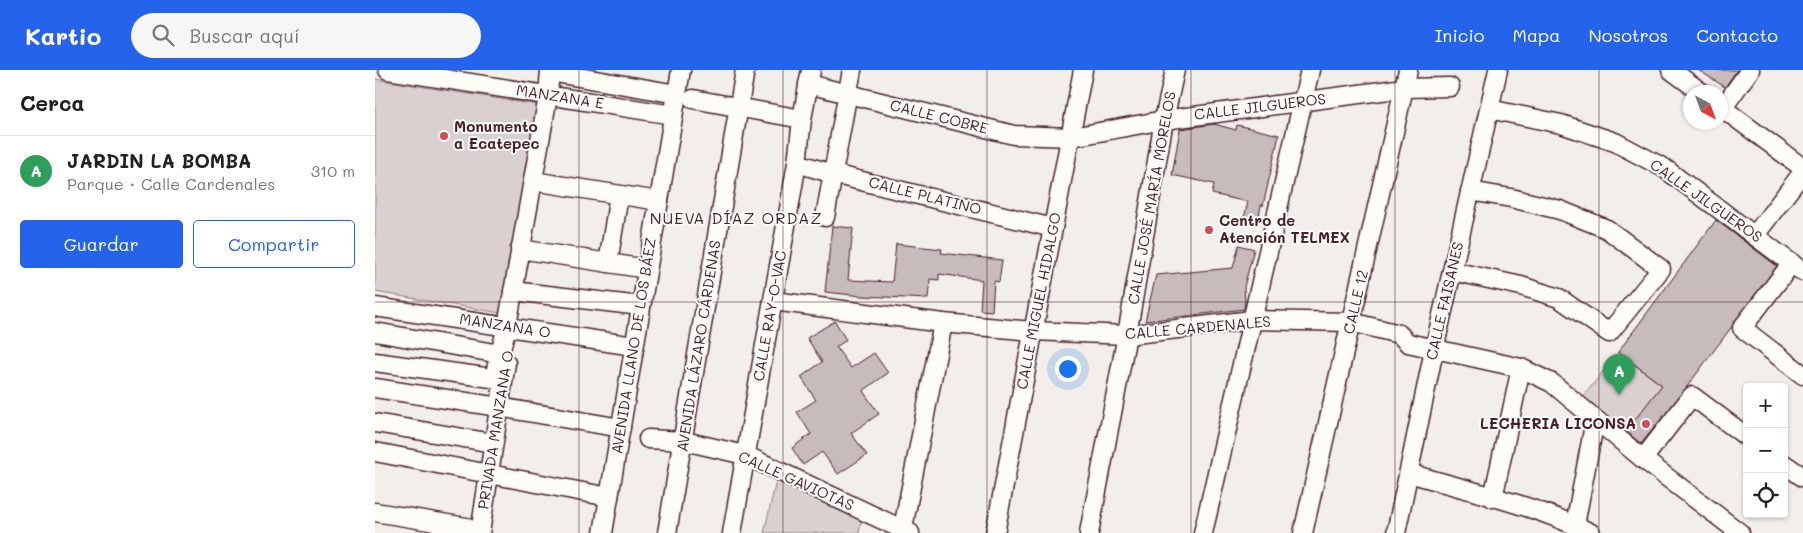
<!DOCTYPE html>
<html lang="es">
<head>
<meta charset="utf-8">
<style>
	body { margin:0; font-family:Mali,sans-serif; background:#f6f6f6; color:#202124 }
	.controls { position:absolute; right:15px; bottom:15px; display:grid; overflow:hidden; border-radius:5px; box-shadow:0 1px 4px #0004 }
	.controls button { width:45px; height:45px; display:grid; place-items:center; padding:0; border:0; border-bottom:1px solid #e0e0e0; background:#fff; color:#202124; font:25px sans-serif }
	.compass { position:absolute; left:1308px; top:15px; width:45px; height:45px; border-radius:50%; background:#fff; box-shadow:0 1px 4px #0004; rotate:139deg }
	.you { position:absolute; left:692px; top:298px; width:18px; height:18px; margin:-12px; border:4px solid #fff; border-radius:50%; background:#1a73e8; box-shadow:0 0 0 8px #1a73e833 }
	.badge { display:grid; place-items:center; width:32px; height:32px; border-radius:50%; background:#2563eb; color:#fff; font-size:16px; font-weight:700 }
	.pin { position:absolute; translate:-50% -41px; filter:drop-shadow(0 1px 2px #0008) }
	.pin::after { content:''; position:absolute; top:26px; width:18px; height:15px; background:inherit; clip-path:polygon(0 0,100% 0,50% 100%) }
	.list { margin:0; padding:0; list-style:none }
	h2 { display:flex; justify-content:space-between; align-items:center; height:65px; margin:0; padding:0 20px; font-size:21px }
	h2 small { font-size:16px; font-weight:400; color:#757577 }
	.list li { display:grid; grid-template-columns:32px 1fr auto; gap:15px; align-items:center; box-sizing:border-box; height:70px; padding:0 20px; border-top:1px solid #e0e0e0 }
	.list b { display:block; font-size:19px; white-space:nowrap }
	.list p { margin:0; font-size:16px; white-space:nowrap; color:#757577 }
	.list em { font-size:16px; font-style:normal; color:#757577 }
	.actions { display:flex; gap:10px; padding:15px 20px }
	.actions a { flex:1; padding:11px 0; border:1px solid #2563eb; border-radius:5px; text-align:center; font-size:18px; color:#2563eb }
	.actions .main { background:#2563eb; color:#fff }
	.icon { flex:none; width:28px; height:28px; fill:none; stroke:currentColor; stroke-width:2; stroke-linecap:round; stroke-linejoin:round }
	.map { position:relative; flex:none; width:1428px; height:463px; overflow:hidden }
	header { display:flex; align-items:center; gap:30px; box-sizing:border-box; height:70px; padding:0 25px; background:#2563eb; color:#fff }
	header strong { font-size:24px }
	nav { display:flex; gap:28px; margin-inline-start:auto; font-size:18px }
	.search { width:350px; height:45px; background:#f6f6f6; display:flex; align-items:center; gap:12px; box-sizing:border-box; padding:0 18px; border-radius:28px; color:#757577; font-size:19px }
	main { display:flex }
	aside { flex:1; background:#fff }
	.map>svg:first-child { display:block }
	.green { fill:#d9d0cf; stroke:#92787d }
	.building { fill:#c8bbbb; stroke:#4a1f2b }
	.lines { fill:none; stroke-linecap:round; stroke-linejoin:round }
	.minor-casing { stroke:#4a1f2b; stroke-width:21 }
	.minor { stroke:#fdfcf7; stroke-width:18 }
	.grid { fill:none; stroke:#4a1f2b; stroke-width:1; stroke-opacity:0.55 }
	.poi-dot { fill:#d1495b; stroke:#fdfcf7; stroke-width:2 }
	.labels { text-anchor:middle; stroke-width:4; stroke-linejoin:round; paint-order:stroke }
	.street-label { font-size:15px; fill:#4a1f2b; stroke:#fdfcf7 }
	.poi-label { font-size:15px; font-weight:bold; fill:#4a1f2b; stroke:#fdfcf7; text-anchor:start }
	.neighbourhood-label { font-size:16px; letter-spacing:1px; fill:#4a1f2b; stroke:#fdfcf7 }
</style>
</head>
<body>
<header>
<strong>Kartio</strong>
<div class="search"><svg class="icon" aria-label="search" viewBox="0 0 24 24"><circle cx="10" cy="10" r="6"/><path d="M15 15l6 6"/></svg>Buscar aquí</div>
<nav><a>Inicio</a><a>Mapa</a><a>Nosotros</a><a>Contacto</a></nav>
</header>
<main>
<aside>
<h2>Cerca<small></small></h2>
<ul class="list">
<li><span class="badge" style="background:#2e9e5b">A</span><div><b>JARDIN LA BOMBA</b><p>Parque · Calle Cardenales</p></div><em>310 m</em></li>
</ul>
<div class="actions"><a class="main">Guardar</a><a>Compartir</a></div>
</aside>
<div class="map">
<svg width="1428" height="463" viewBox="0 0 1428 463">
	<rect width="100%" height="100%" fill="#f2efeb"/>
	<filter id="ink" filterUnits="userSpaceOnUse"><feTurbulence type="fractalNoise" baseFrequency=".02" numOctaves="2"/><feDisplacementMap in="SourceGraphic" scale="10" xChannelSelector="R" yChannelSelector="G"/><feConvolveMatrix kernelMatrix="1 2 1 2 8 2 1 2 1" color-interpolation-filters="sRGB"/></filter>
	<g filter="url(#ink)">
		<g class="green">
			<path d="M0 9 163 35 126 243 0 222Z"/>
			<path d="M1243 282 1303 328 1298 335 1281 323 1249 364 1205 331Z"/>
			<path d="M401 411 487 447 484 463H389Z"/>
		</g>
		<g class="building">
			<path d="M1323 0H1362L1350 17Z"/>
			<path d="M839 54 861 60 862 55 904 65 888 136 886 135 883 151 869 148 873 132 837 124 839 114 797 105 805 59Z"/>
			<path d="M1341 150 1402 196 1311 318 1266 374 1251 361 1287 315 1243 282Z"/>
			<path d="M457 156 478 158 473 210 517 212 521 174 567 179 566 183 627 190 624 212 619 211 617 241 605 240 607 210 564 204V210L555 209 553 229 487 226 450 222Z"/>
			<path d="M864 175 879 179 869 217 870 232 869 239 770 251 781 205 858 198Z"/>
			<path d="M460 251 471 270 461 277 476 298 499 283 513 303 488 321 504 344 476 363 492 385 463 404 447 382 428 395 417 378 436 364 422 342 441 330 426 307 447 292 432 268Z"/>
		</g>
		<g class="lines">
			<g class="minor-casing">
				<g id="minor">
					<path d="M13 0 298 45"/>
					<path d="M1296 0 1326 22"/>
					<path d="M186 4 302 24"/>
					<path d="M433 14 639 65 697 67 789 50 1029 18 1075 17"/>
					<path d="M318 29 427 49"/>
					<path d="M1346 37 1428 98"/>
					<path d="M1114 39 1186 54 1240 72 1289 98 1428 202"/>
					<path d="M1347 39 1375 0"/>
					<path d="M422 93 458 104 678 158"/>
					<path d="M158 111 284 131"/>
					<path d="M450 147 477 0"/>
					<path d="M1380 165 1428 102"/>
					<path d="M145 179 272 199"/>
					<path d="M233 193 244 125"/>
					<path d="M1417 193 1367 258 1428 305"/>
					<path d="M1077 201 1146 216 1184 228 1234 263 1286 199 1232 159 1185 140 1136 128 1095 121"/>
					<path d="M138 221 266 236"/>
					<path d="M398 231 568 253 658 261 752 265 877 250 976 252 1024 264 1033 273 1146 298 1177 313 1268 389 1365 463"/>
					<path d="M0 237 259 276"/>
					<path d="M0 262 125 284"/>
					<path d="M0 292 117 308 119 307 132 256 173 26 175 0"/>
					<path d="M0 318 124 337 246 358"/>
					<path d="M0 353 118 373"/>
					<path d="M273 369 309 371 370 385 535 463"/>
					<path d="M0 382 234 427"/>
					<path d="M1268 389 1317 326 1372 367"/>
					<path d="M1409 394 1428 407"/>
					<path d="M1034 403C1094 421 1160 435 1216 463"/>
					<path d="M1118 428 1146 298"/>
					<path d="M0 442 91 457 94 459V463"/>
					<path d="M1200 455 1220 350"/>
					<path d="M105 463 131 293"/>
					<path d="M228 463 306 0"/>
					<path d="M292 463 370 0"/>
					<path d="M357 463 422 93 427 49 436 0"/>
					<path d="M527 463 568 253"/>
					<path d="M620 463 708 0"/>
					<path d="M714 463 752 265 789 50 800 0"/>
					<path d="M828 463 935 0"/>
					<path d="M928 463 1033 0"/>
					<path d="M1021 463 1059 280 1123 0"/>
				</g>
			</g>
			<use href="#minor" class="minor"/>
		</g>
	</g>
	<path class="grid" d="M204 0V463M408 0V463M612 0V463M816 0V463M1020 0V463M1224 0V463M0 232H1428"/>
	<g class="poi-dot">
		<circle cx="69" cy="66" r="5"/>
		<circle cx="834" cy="160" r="5"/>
		<circle cx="1271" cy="354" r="5"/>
	</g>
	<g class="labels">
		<g class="street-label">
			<text transform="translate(185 27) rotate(9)" y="5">MANZANA E</text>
			<text transform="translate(885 37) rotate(-7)" y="5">CALLE JILGUEROS</text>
			<text transform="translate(564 47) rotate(14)" y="5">CALLE COBRE</text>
			<text transform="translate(550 126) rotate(14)" y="5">CALLE PLATINO</text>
			<text transform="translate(777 128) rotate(-80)" y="5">CALLE JOSÉ MARÍA MORELOS</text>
			<text transform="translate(1331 131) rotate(35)" y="5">CALLE JILGUEROS</text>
			<text transform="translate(664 231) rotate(-79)" y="5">CALLE MIGUEL HIDALGO</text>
			<text transform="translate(1070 231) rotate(-77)" y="5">CALLE FAISANES</text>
			<text transform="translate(981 232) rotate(-77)" y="5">CALLE 12</text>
			<text transform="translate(395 246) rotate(-80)" y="5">CALLE RAY-O-VAC</text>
			<text transform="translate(130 256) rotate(9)" y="5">MANZANA O</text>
			<text transform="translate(823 258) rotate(-5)" y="5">CALLE CARDENALES</text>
			<text transform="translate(259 276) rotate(-81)" y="5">AVENIDA LLANO DE LOS BÁEZ</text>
			<text transform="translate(324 276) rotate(-81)" y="5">AVENIDA LÁZARO CÁRDENAS</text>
			<text transform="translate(121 360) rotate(-81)" y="5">PRIVADA MANZANA O</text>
			<text transform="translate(421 411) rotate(24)" y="5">CALLE GAVIOTAS</text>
		</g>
		<g class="poi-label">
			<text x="79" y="62">Monumento<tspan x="79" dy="17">a Ecatepec</tspan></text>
			<text x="844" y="156">Centro de<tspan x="844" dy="17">Atención TELMEX</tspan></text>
			<text x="1261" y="359" text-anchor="end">LECHERIA LICONSA</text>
		</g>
		<g class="neighbourhood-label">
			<text x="361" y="154">NUEVA DÍAZ ORDAZ</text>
		</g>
	</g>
</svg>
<div class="controls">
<button>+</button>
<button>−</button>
<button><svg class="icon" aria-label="locate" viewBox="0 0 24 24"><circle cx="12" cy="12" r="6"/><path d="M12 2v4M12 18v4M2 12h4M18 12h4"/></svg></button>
</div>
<svg class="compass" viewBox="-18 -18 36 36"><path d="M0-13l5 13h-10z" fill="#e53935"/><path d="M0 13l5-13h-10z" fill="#757577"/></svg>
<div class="you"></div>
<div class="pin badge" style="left:1244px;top:325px;background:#2e9e5b">A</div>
</div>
</main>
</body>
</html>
